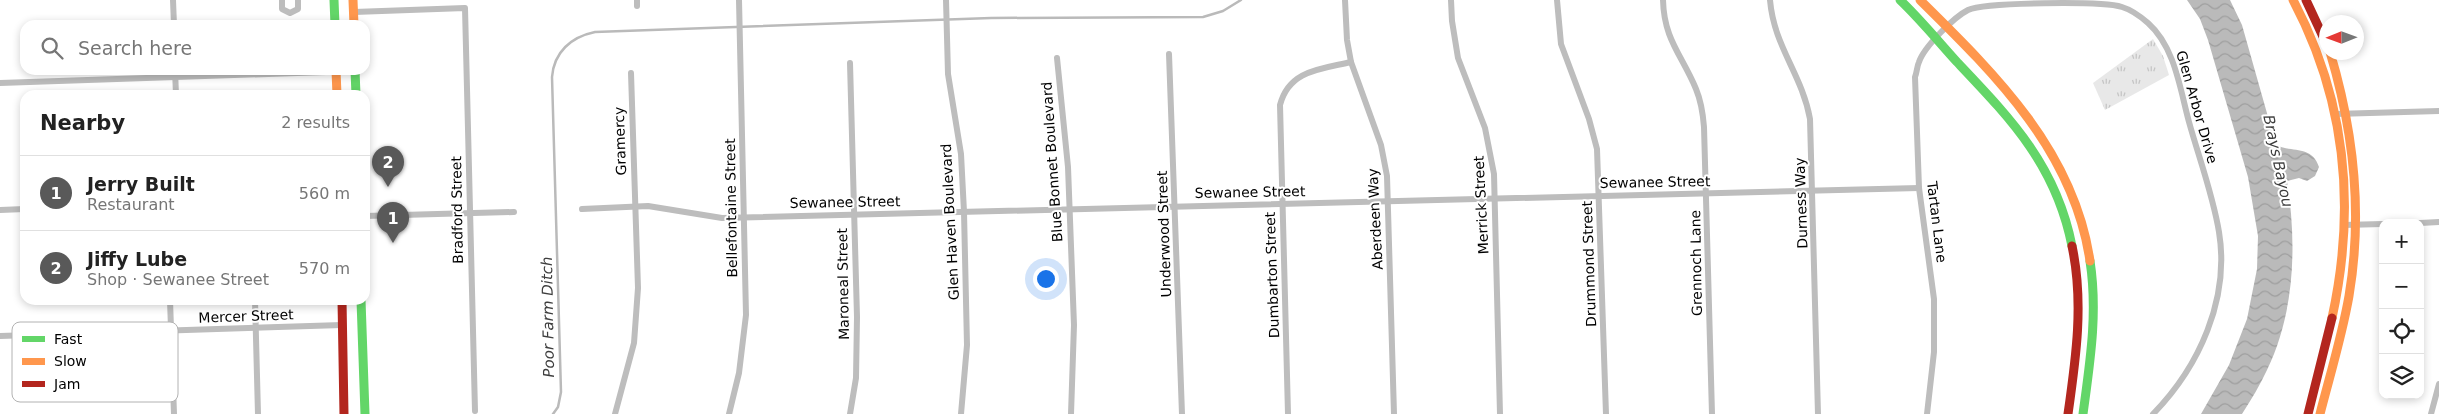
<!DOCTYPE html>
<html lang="en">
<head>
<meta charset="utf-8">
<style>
	body { margin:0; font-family:"DejaVu Sans",sans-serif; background:#f6f6f6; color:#222 }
	.controls { position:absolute; right:15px; bottom:15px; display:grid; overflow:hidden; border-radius:10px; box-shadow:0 2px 8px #0003 }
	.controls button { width:45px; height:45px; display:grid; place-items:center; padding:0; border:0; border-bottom:1px solid #e0e0e0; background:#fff; color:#222; font:25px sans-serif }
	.compass { position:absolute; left:2319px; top:15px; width:45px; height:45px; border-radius:50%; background:#fff; box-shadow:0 2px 8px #0003; rotate:269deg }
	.you { position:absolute; left:1045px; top:278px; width:18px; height:18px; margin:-12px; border:4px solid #fff; border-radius:50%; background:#1a73e8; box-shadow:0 0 0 8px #1a73e833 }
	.badge { display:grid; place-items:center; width:32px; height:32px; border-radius:50%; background:#595959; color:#fff; font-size:16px; font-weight:700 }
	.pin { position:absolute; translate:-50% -41px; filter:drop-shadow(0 1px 2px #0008) }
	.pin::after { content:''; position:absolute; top:26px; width:18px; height:15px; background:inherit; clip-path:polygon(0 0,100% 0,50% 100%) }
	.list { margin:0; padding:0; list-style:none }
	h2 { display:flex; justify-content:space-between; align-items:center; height:65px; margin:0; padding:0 20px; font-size:21px }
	h2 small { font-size:16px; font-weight:400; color:#767676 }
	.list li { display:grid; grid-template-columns:32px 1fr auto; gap:15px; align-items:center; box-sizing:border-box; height:75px; padding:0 20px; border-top:1px solid #e0e0e0 }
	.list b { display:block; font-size:19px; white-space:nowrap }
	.list p { margin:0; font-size:16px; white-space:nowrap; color:#767676 }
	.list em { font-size:16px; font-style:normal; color:#767676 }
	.icon { flex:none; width:28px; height:28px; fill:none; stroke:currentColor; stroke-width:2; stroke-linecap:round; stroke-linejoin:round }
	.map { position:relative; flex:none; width:2439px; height:414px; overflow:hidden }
	.search { position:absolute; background:#fff; box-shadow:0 2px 8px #0003; left:20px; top:20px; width:350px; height:55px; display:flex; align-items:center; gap:12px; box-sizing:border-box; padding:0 18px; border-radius:15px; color:#767676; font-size:19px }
	.panel { position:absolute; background:#fff; box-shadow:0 2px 8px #0003; left:20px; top:90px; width:350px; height:215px; border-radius:15px }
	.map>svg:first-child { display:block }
	.grass { fill:url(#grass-tufts) }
	.water { fill:url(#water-waves) }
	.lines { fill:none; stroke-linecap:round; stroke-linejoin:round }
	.stream { stroke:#bababa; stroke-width:2.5 }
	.street { stroke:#bdbdbd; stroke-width:6 }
	.fast { stroke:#63d668; stroke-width:9 }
	.slow { stroke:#ff974d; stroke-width:9 }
	.jam { stroke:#b3261e; stroke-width:9 }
	.labels { text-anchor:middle; stroke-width:4; stroke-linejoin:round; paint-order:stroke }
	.street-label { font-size:14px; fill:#000; stroke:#fff }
	.water-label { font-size:15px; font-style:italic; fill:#3e3e3e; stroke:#fff }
	.key { fill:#fff; stroke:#b2b2b2; stroke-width:1 }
	.key-label { font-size:14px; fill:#000 }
</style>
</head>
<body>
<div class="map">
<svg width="2439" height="414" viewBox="0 0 2439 414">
	<defs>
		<pattern id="grass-tufts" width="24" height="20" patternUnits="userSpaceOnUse" patternTransform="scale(1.25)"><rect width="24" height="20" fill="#e8e8e8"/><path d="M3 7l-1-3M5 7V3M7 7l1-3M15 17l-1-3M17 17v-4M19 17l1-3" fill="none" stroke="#c5c5c5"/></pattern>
		<pattern id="water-waves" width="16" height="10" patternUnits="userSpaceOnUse" patternTransform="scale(1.25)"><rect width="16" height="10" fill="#bababa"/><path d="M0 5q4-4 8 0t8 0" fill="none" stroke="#9e9e9e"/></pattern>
	</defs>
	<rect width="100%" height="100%" fill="#fff"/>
	<path class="grass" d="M2153 39 2163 56 2169 75 2105 110 2093 83Z"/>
	<path class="water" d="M2187 0H2230L2242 25 2276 145C2292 153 2312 145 2319 167L2315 176 2307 181 2299 178 2287 181C2297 244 2295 312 2267 370 2260 385 2251 400 2242 414H2201L2229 365 2247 319 2257 269 2258 236 2248 177 2208 40 2200 19Z"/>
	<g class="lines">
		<path class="stream" d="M553 414 558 407 561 392 552 77C554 52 571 37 595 32L991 18 1203 17 1223 11 1241 0"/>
		<g class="street">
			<path d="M173 0 174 25"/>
			<path d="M282 0V9L290 13 298 9V0"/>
			<path d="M637 0V6"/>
			<path d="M946 0 948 74 961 154 964 212 967 345 961 414"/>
			<path d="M1345 0 1347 40 1351 62 1381 145 1387 176 1394 414"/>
			<path d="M1451 0 1452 21 1458 58 1485 128 1494 174 1500 414"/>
			<path d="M1557 0 1561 44 1589 119 1597 149 1606 414"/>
			<path d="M1663 0C1664 40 1682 55 1696 89 1701 101 1703 114 1704 127L1712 414"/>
			<path d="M1770 0C1774 47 1802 74 1810 119L1818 414"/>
			<path d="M354 12 465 8 475 411"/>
			<path d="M1169 54 1182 414"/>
			<path d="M1057 58 1068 167 1074 325 1071 414"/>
			<path d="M175 70 176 95"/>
			<path d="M0 83 355 71"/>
			<path d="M2335 114 2439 111"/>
			<path d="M582 209 648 206 722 218 1919 188"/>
			<path d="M0 210 25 209"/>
			<path d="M365 216 514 212"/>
			<path d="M2420 223 2439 222"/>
			<path d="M2343 225 2383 224"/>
			<path d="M170 300 174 414"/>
			<path d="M255 300 258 414"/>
			<path d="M0 336 342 325"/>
			<path d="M615 414 634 343 638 288 631 73"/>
			<path d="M729 414 739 373 746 315 739 0"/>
			<path d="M850 414 856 378 857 317 850 63"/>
			<path d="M1288 414 1280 105C1289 70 1321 69 1351 62"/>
			<path d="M1927 414 1934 352V299L1919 188 1915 77C1917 72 1917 66 1919 62 1924 47 1954 17 1968 10 1985 2 2102 1 2122 7 2132 10 2140 16 2148 23 2175 47 2180 89 2189 122 2199 158 2213 195 2219 232 2230 299 2199 367 2153 414"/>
			<path d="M2431 414 2439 384"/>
		</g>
		<g class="fast">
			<path d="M334 0 335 25"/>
			<path d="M1900 0C1920 19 1938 41 1957 62 2011 119 2056 165 2072 246"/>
			<path d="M355 70 356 95"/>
			<path d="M361 300 365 414"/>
			<path d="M2083 414C2090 362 2098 313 2090 261"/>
		</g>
		<g class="slow">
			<path d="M353 0 354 25"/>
			<path d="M1920 0C1995 74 2074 151 2090 261"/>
			<path d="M2293 0C2346 100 2356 208 2332 318"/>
			<path d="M336 70 337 95"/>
			<path d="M2320 414C2330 375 2342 336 2349 296 2363 213 2354 132 2330 52"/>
		</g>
		<g class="jam">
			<path d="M2306 0 2326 43"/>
			<path d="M342 300 344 414"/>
			<path d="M2068 414C2076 358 2084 302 2072 246"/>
			<path d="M2308 414 2332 318"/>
		</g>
	</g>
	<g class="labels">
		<g class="street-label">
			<text transform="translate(2197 107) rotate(74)" y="5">Glen Arbor Drive</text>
			<text transform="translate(620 141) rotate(-92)" y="5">Gramercy</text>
			<text transform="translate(1052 162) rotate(-94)" y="5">Blue Bonnet Boulevard</text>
			<text transform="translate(1655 182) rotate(-1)" y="5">Sewanee Street</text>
			<text transform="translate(1250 192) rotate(-1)" y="5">Sewanee Street</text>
			<text transform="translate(845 202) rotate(-1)" y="5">Sewanee Street</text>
			<text transform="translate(1801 203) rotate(-92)" y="5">Durness Way</text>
			<text transform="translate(1481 205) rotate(-93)" y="5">Merrick Street</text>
			<text transform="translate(731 208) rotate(-91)" y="5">Bellefontaine Street</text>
			<text transform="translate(457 210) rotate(-91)" y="5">Bradford Street</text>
			<text transform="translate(1375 219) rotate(-93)" y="5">Aberdeen Way</text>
			<text transform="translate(950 222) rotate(-93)" y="5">Glen Haven Boulevard</text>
			<text transform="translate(1937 222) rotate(83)" y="5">Tartan Lane</text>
			<text transform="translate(1164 234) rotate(-92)" y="5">Underwood Street</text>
			<text transform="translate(1696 263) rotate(-91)" y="5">Grennoch Lane</text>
			<text transform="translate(1589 264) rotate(-92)" y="5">Drummond Street</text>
			<text transform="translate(1272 275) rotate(-92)" y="5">Dumbarton Street</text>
			<text transform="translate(843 284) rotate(-91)" y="5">Maroneal Street</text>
			<text transform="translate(246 316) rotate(-2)" y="5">Mercer Street</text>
		</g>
		<g class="water-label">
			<text transform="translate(2278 161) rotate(78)" y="5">Brays Bayou</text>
			<text transform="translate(548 317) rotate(-91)" y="5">Poor Farm Ditch</text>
		</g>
	</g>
	<rect x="12" y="322" width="166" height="80" rx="8" class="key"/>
	<rect x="22" y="336" width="23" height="6" fill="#63d668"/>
	<rect x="22" y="358" width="23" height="7" fill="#ff974d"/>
	<rect x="22" y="381" width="23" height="6" fill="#b3261e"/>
	<g class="key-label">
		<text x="54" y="344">Fast</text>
		<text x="54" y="366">Slow</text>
		<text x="54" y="389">Jam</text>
	</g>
</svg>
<div class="controls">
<button>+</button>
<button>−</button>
<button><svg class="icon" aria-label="locate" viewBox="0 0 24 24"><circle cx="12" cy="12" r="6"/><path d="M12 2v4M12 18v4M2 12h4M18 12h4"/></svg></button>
<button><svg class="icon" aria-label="layers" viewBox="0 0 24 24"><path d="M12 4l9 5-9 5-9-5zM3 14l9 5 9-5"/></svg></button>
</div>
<svg class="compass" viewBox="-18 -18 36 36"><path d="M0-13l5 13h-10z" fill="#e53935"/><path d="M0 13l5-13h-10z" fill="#767676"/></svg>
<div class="you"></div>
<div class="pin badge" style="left:393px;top:243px">1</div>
<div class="pin badge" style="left:388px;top:187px">2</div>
<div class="search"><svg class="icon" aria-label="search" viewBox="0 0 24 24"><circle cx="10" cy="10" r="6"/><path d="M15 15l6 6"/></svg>Search here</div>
<section class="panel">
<h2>Nearby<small>2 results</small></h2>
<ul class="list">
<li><span class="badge">1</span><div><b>Jerry Built</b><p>Restaurant</p></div><em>560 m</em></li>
<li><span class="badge">2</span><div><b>Jiffy Lube</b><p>Shop · Sewanee Street</p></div><em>570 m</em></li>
</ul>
</section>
</div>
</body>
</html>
